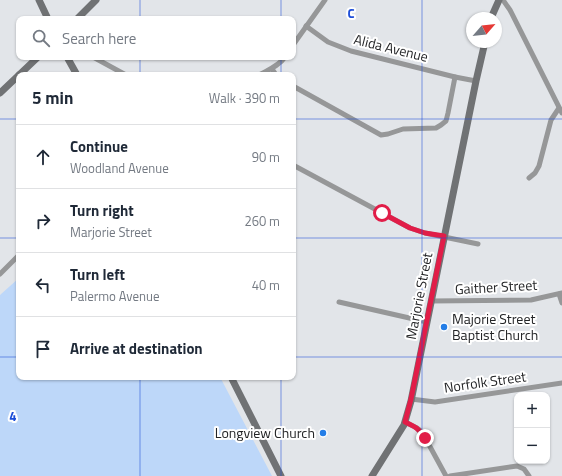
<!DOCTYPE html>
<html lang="en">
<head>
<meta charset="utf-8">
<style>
	body { margin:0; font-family:"Titillium Web",sans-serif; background:#f6f6f7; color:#1f2937 }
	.controls { position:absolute; right:12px; bottom:12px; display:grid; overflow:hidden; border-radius:8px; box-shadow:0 1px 3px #0004 }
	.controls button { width:36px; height:36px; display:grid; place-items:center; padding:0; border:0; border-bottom:1px solid #e0e1e3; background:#fff; color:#1f2937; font:20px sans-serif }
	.compass { position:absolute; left:466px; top:12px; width:36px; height:36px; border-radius:50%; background:#fff; box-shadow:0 1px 3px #0004; rotate:62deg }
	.stop { position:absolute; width:12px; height:12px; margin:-9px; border:3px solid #e11d48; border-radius:50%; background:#fff }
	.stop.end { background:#e11d48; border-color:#fff; box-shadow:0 1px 4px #0008 }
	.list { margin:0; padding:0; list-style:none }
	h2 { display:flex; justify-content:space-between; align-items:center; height:52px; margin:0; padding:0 16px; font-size:17px }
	h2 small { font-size:13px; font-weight:400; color:#747a83 }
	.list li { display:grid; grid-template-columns:26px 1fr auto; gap:12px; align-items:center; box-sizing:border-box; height:64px; padding:0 16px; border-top:1px solid #e0e1e3 }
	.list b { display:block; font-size:15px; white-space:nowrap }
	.list p { margin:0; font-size:13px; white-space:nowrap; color:#747a83 }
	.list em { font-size:13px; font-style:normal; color:#747a83 }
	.icon { flex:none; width:22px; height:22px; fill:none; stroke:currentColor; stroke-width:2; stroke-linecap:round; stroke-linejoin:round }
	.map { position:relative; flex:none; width:562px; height:476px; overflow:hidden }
	.search { position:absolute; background:#fff; box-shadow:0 1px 3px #0004; left:16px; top:16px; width:280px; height:44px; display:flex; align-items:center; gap:10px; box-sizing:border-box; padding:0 14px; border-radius:8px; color:#747a83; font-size:15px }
	.panel { position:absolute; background:#fff; box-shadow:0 1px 3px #0004; left:16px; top:72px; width:280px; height:308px; border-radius:8px }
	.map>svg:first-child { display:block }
	.green { fill:#bdd7f9 }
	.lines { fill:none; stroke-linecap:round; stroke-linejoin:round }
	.street { stroke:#969798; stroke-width:5 }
	.secondary { stroke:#707274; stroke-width:7 }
	.route { stroke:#e11d48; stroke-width:5 }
	.grid { fill:none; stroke:#1d4ed8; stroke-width:1; stroke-opacity:0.55 }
	.poi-dot { fill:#237de7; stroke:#fff; stroke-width:1.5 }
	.labels { text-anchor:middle; stroke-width:4; stroke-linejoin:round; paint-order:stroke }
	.street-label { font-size:14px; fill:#232426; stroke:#fff }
	.poi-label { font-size:14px; fill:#232426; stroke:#fff; text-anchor:start }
	.grid-label { font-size:13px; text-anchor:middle; font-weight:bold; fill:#1d4ed8; stroke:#fff; stroke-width:4; stroke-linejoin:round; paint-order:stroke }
</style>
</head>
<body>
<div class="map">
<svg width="562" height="476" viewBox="0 0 562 476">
	<rect width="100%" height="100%" fill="#e2e5e9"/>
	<path class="green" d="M19 278V377H220L272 476H0V295Z"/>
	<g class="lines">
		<g class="street">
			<path d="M503 0 510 10 562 113"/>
			<path d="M306 26 328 42 351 51 455 77 476 81"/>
			<path d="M293 45 325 0"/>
			<path d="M93 57 126 75"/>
			<path d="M272 69 276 75"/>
			<path d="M259 75C268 70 279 66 285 57"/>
			<path d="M293 86 381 135 388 134 403 129 436 128 441 125 446 121 448 113 455 77"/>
			<path d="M293 165 410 228 425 233 478 244"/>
			<path d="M529 178 535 173 539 166 551 120 559 108"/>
			<path d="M0 274 19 255"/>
			<path d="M559 294 562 303"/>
			<path d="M431 301 531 300 562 293"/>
			<path d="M339 302 427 322"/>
			<path d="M411 399 435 402 562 383"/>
			<path d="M405 422 417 428 422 432 446 476"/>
			<path d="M450 476 517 466 524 469 529 476"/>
		</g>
		<g class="secondary">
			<path d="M39 0 48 19"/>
			<path d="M491 18 499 0"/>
			<path d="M77 19 96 0"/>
			<path d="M67 57 77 75"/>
			<path d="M19 75 38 57"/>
			<path d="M0 93 19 75"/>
			<path d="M231 377 281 476"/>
			<path d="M372 476 404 425 411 401 476 81 485 42"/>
		</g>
	</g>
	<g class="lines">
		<path class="route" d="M382 213 410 228 425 233 444 236 411 399 405 422C414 426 420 429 425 438"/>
	</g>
	<path class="grid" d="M140 0V19M281 0V19M422 0V476M140 57V75M281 57V75M0 119H19M293 119H562M0 238H19M293 238H562M0 357H19M293 357H562M140 377V476M281 377V476"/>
	<g class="poi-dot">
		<circle cx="444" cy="327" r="4"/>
		<circle cx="323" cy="433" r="4"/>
	</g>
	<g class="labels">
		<g class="street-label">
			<text transform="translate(391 48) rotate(14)" y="5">Alida Avenue</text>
			<text transform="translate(496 287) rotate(-3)" y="5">Gaither Street</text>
			<text transform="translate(419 296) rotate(-79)" y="5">Marjorie Street</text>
			<text transform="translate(485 382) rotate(-8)" y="5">Norfolk Street</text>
		</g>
		<g class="poi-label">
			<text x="452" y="324">Majorie Street<tspan x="452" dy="16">Baptist Church</tspan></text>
			<text x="315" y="438" text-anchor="end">Longview Church</text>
		</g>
	</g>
	<g class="grid-label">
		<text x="351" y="18">C</text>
		<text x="13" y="421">4</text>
	</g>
</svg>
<div class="controls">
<button>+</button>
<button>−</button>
</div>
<svg class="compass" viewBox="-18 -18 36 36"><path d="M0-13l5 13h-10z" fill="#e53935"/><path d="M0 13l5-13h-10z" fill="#747a83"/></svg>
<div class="stop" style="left:382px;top:213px"></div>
<div class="stop end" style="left:425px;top:438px"></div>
<div class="search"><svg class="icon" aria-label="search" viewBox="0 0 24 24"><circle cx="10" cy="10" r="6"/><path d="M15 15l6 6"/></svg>Search here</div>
<section class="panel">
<h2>5 min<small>Walk · 390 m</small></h2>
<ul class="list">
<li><svg class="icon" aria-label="ahead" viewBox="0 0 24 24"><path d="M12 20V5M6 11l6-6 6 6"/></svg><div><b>Continue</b><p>Woodland Avenue</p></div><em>90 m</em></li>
<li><svg class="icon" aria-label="right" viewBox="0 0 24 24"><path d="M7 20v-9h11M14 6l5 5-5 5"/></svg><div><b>Turn right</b><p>Marjorie Street</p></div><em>260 m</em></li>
<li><svg class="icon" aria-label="left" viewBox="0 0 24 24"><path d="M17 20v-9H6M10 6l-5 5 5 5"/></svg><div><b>Turn left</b><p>Palermo Avenue</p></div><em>40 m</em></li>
<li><svg class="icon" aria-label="arrive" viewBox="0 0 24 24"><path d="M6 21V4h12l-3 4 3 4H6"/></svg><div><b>Arrive at destination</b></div></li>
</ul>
</section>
</div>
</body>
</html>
